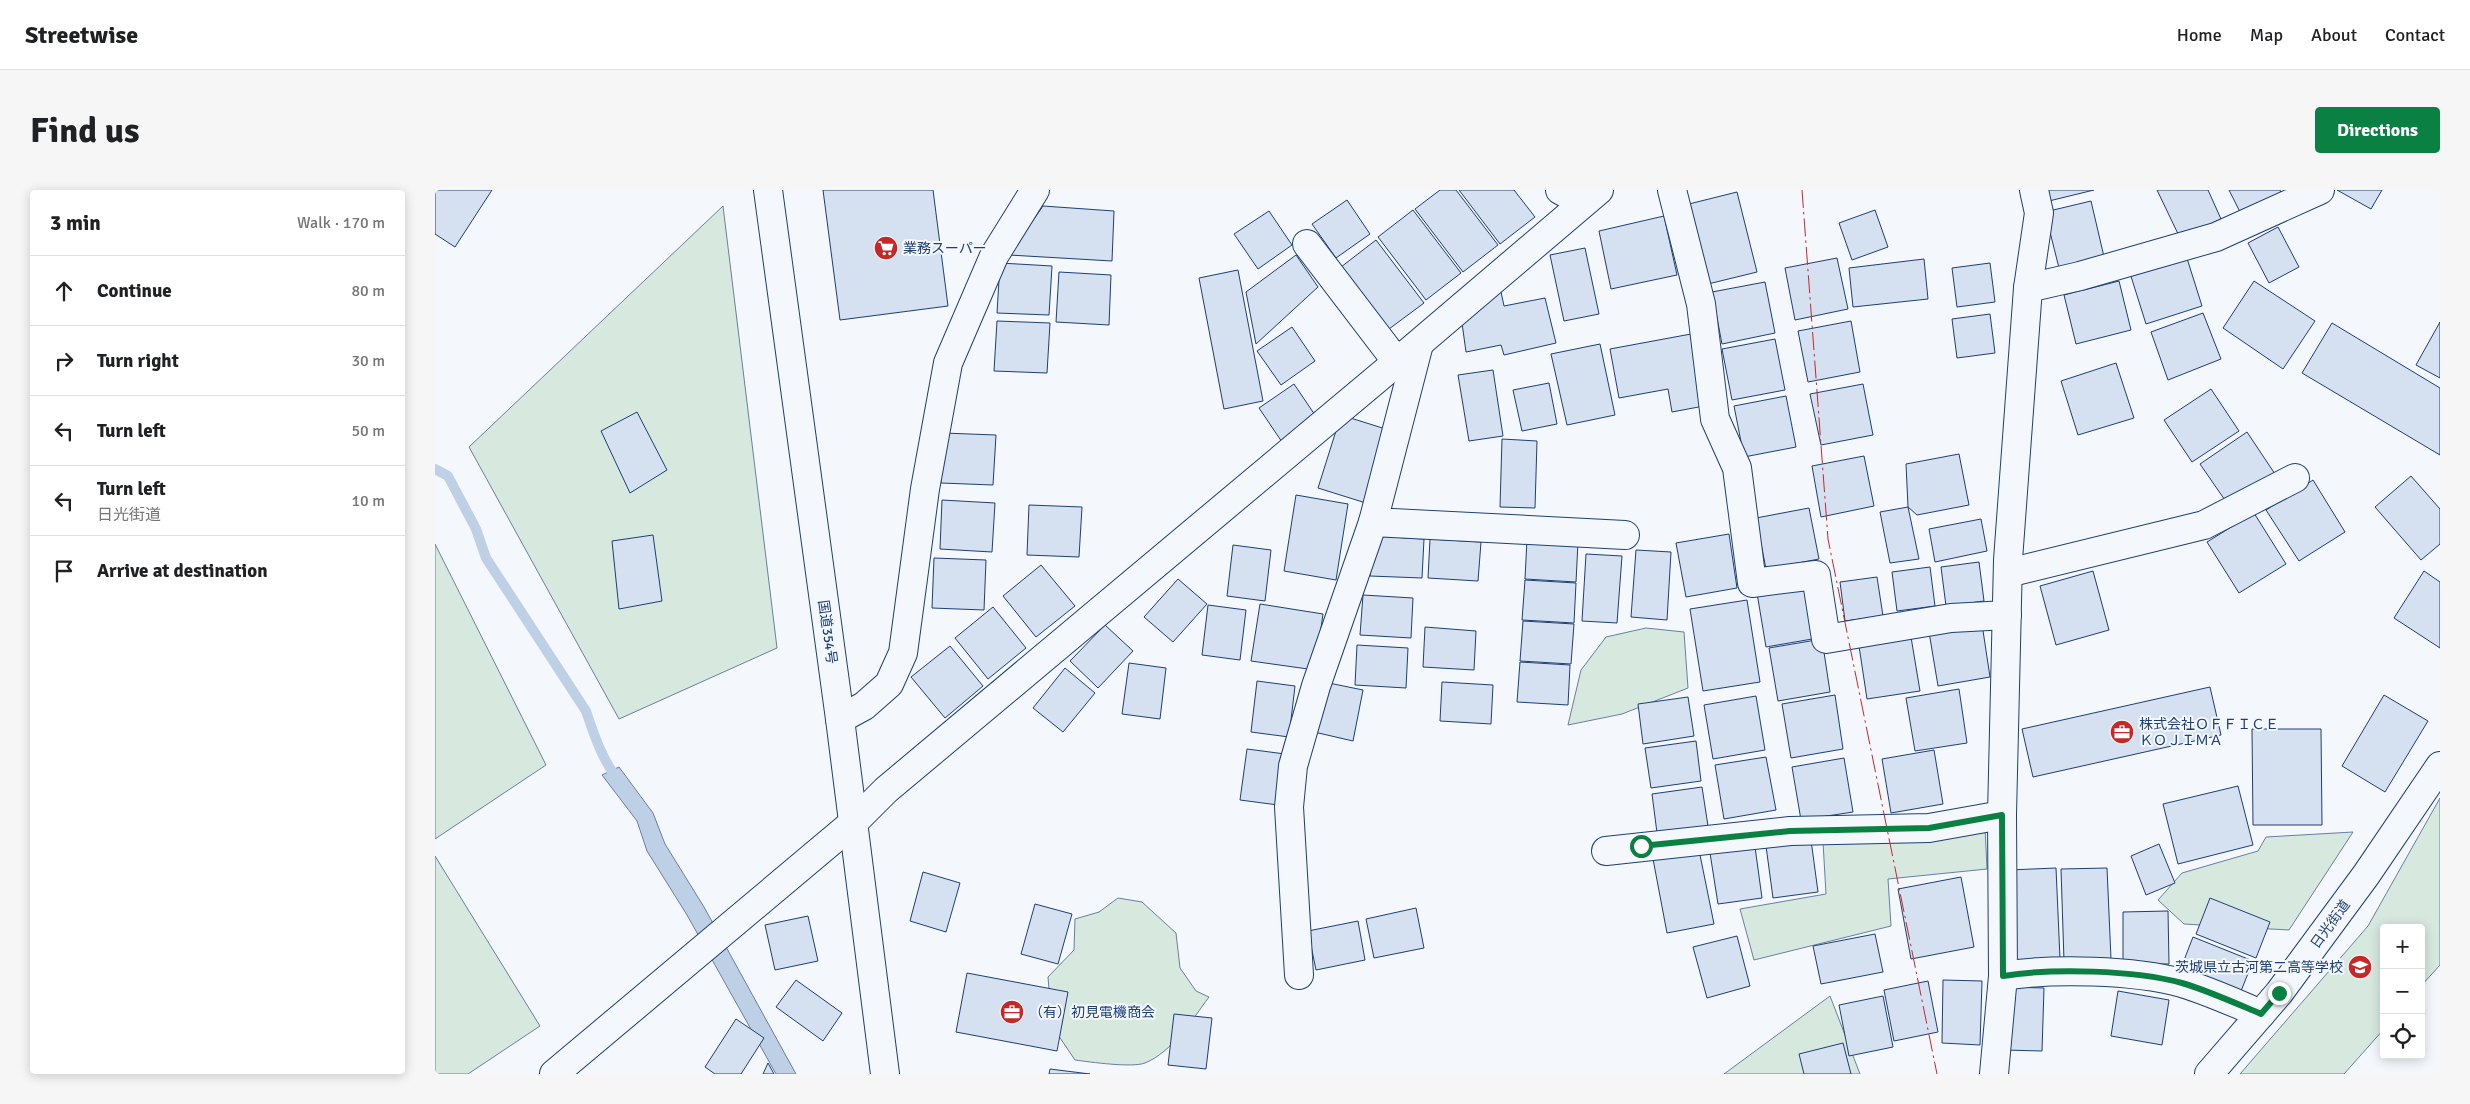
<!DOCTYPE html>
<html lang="en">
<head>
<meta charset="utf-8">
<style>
	body { margin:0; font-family:Signika,"Noto Sans JP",sans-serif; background:#f6f6f6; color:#202124 }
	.controls { position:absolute; right:15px; bottom:15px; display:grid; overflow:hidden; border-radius:5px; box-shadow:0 2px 12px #0003 }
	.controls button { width:45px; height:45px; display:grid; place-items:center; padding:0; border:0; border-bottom:1px solid #e0e0e0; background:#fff; color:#202124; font:25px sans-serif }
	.stop { position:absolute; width:15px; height:15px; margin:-11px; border:4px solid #0b8043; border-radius:50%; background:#fff }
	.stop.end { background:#0b8043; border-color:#fff; box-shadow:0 1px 5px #0008 }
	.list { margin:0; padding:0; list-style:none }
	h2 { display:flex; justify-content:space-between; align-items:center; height:65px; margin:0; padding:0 20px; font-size:21px }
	h2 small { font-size:16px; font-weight:400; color:#757577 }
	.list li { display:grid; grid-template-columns:32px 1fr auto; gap:15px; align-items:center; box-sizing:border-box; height:70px; padding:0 20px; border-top:1px solid #e0e0e0 }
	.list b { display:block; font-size:19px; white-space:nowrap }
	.list p { margin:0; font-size:16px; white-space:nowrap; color:#757577 }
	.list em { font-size:16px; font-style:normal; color:#757577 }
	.icon { flex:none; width:28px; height:28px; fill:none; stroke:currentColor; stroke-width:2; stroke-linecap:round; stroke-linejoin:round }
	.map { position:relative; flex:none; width:2005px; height:884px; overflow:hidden; border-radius:5px }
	header { display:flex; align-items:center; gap:30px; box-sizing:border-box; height:70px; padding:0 25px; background:#fff; border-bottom:1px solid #e0e0e0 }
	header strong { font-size:24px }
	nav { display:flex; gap:28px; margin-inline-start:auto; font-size:18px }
	.intro { display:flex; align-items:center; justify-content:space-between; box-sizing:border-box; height:120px; padding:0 30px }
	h1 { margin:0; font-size:35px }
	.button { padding:12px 22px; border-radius:5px; background:#0b8043; color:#fff; font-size:18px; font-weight:700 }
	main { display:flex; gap:30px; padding:0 30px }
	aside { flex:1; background:#fff; border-radius:5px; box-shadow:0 2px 12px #0003 }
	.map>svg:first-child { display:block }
	.green { fill:#d7e8df; stroke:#687fa3 }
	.water { fill:#bed0e5; stroke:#687fa3 }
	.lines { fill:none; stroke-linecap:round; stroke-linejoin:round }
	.stream { stroke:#bed0e5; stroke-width:10 }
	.building { fill:#d5e0f0; stroke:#1d3f73 }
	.minor-casing { stroke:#1d3f73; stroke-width:30 }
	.major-casing { stroke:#1d3f73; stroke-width:30 }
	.highway-casing { stroke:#1d3f73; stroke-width:30 }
	.minor { stroke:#f4f7fb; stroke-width:28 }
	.major { stroke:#f4f7fb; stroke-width:28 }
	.highway { stroke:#f4f7fb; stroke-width:28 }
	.power { stroke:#c62828; stroke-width:1; stroke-dasharray:18 4 2.5 4; stroke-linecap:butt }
	.route { stroke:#0b8043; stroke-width:6 }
	.labels { text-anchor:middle; stroke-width:4; stroke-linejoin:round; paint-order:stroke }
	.poi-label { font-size:14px; fill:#1d3f73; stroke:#f4f7fb; text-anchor:start }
	.street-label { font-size:14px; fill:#1d3f73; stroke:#f4f7fb }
</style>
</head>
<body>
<header>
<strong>Streetwise</strong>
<nav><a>Home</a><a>Map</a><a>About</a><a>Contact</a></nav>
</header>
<div class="intro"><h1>Find us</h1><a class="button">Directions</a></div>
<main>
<aside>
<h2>3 min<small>Walk · 170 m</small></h2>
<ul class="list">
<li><svg class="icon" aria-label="ahead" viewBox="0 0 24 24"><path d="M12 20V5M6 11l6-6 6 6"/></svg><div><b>Continue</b></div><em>80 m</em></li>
<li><svg class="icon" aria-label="right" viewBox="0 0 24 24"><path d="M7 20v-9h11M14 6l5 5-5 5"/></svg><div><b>Turn right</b></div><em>30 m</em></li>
<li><svg class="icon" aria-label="left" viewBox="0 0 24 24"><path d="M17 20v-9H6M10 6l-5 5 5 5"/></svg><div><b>Turn left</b></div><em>50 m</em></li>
<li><svg class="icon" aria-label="left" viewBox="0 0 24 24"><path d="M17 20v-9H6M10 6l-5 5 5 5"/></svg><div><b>Turn left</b><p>日光街道</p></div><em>10 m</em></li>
<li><svg class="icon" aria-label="arrive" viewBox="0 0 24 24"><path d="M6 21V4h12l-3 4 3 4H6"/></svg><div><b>Arrive at destination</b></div></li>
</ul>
</aside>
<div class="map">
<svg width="2005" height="884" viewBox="0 0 2005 884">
	<rect width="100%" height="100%" fill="#f4f7fb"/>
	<g class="green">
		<path d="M288 16 342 458 184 529 34 257Z"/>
		<path d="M0 354 111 575 0 649Z"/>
		<path d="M1211 438 1249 442 1253 498 1187 524 1133 535 1146 480 1171 447Z"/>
		<path d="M2005 608V775L1986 796V738H1949V839L1909 884H1805L1933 736Z"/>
		<path d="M1550 637 1552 679 1453 689 1456 736 1319 770 1305 719 1391 704 1388 652Z"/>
		<path d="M1918 642 1854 740 1749 734 1723 710 1747 683 1823 661 1831 647Z"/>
		<path d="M0 666 105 836 33 884H0Z"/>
		<path d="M683 708 707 712 741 743 745 778 761 801 774 807C757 830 737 862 710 873 697 878 655 872 640 870L617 836 613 787 639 760 640 729 664 722Z"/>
		<path d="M1395 806 1425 884H1289Z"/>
	</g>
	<path class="water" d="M184 577 218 623 230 654 269 717 361 884H341L252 725 212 661 202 631 167 585Z"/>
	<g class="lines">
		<path class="stream" d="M0 279 13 286 41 339 51 368 151 521C159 545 167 569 183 590"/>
	</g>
	<g class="building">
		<path d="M0 0H57L20 57 0 44Z"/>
		<path d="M388 0H498L513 116 405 130Z"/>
		<path d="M1005 0H1021L1063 55 1028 82 980 19Z"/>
		<path d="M1024 0H1079L1100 27 1065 54Z"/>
		<path d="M1611 0H1659L1614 11Z"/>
		<path d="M1722 0H1773L1786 29 1745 48Z"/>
		<path d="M1794 0H1845L1848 7 1807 26Z"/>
		<path d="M1902 0H1947L1936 19Z"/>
		<path d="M1302 2 1322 82 1273 94 1254 14Z"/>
		<path d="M912 10 935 44 901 68 877 34Z"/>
		<path d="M1656 11 1670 71 1625 82 1610 22Z"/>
		<path d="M608 16 679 21 677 71 574 65Z"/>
		<path d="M978 20 1026 83 991 110 943 47Z"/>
		<path d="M1440 20 1453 57 1417 70 1404 33Z"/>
		<path d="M834 21 857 55 823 79 799 44Z"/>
		<path d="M1229 26 1242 85 1176 99 1164 41Z"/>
		<path d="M1843 37 1864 77 1834 93 1813 53Z"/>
		<path d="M941 50 989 113 954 139 906 77Z"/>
		<path d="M1150 58 1164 124 1129 131 1115 65Z"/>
		<path d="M1750 62 1767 116 1711 134 1694 80Z"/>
		<path d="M861 65 883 97 821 154 811 102Z"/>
		<path d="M1402 68 1413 119 1360 130 1350 78Z"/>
		<path d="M1489 69 1493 109 1418 117 1414 78Z"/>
		<path d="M565 73 617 76 614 125 562 123Z"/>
		<path d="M1555 73 1560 112 1522 117 1517 78Z"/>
		<path d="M803 80 828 211 789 219 764 88Z"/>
		<path d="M624 82 676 85 674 135 621 132Z"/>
		<path d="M1684 91 1696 140 1641 154 1629 105Z"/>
		<path d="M1819 91 1880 131 1848 179 1788 138Z"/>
		<path d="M1330 92 1340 143 1287 154 1277 102Z"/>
		<path d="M1066 102 1069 116 1110 108 1121 153 1069 165 1066 155 1031 162 1027 133Z"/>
		<path d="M1768 123 1786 169 1733 190 1716 142Z"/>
		<path d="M1555 124 1560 163 1522 168 1517 129Z"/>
		<path d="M562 131 615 133 612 183 559 181Z"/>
		<path d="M1416 131 1425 182 1373 192 1363 141Z"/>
		<path d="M2005 132V188L1981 175Z"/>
		<path d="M1897 133 2005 198V265L1867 183Z"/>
		<path d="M857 137 880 171 846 195 822 161Z"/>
		<path d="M1256 144 1269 216 1237 222 1233 199 1184 208 1175 159Z"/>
		<path d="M1340 149 1350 200 1297 210 1287 159Z"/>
		<path d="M1165 154 1180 225 1132 235 1116 164Z"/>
		<path d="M1681 173 1699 228 1643 245 1626 191Z"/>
		<path d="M1058 180 1068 246 1034 251 1023 185Z"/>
		<path d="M1114 193 1122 234 1087 241 1078 200Z"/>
		<path d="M859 194 882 228 847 252 824 218Z"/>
		<path d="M1428 194 1438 245 1386 255 1375 204Z"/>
		<path d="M1776 199 1804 241 1757 272 1729 230Z"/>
		<path d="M1351 206 1361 257 1309 267 1299 216Z"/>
		<path d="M202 222 232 280 195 303 166 241Z"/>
		<path d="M906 225 957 241 934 314 883 298Z"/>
		<path d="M1812 242 1840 284 1794 316 1765 274Z"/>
		<path d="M508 243 561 245 558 295 506 293Z"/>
		<path d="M1067 249 1102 251 1100 318 1065 317Z"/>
		<path d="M1524 264 1534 315 1482 325 1473 317 1471 274Z"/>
		<path d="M1429 266 1439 316 1386 327 1377 276Z"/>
		<path d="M1976 286 2005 319V354L1986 370 1940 317Z"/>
		<path d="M1878 290 1910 342 1864 371 1831 320Z"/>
		<path d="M861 305 913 314 901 390 849 381Z"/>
		<path d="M507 310 560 313 557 362 505 359Z"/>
		<path d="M594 315 647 317 644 367 592 365Z"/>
		<path d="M1473 317 1484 369 1455 373 1445 322Z"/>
		<path d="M1374 318 1384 369 1331 379 1321 328Z"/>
		<path d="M1819 323 1851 374 1804 403 1772 352Z"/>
		<path d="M1546 329 1552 361 1500 372 1494 339Z"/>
		<path d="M1294 344 1302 398 1251 407 1241 353Z"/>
		<path d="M218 345 227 411 184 419 177 351Z"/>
		<path d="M938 346 989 349 987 388 935 386Z"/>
		<path d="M995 349 1046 352 1043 391 993 388Z"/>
		<path d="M1092 349 1143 352 1141 392 1090 389Z"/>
		<path d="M798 355 836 360 830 411 792 406Z"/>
		<path d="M1201 360 1236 362 1232 430 1196 427Z"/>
		<path d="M1151 364 1187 366 1182 433 1147 431Z"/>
		<path d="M499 368 551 370 549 420 497 418Z"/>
		<path d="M1544 372 1549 411 1511 416 1506 377Z"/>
		<path d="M606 375 640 416 601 447 568 406Z"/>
		<path d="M1495 377 1500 416 1462 421 1457 382Z"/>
		<path d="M1658 381 1674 440 1621 455 1605 396Z"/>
		<path d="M1989 381 2005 392V458L1959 428Z"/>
		<path d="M1442 387 1448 426 1410 431 1405 392Z"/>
		<path d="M743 389 772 414 738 452 709 427Z"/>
		<path d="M1090 390 1141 393 1139 433 1087 430Z"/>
		<path d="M1375 394 1383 448 1331 457 1322 403Z"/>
		<path d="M928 405 978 408 976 448 925 445Z"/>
		<path d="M1312 410 1325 492 1268 501 1255 419Z"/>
		<path d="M825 414 888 424 880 480 816 471Z"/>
		<path d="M773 415 811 420 805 470 767 465Z"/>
		<path d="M558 417 591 458 553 489 520 448Z"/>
		<path d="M1088 431 1139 434 1136 474 1085 471Z"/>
		<path d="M1547 434 1555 487 1503 496 1494 442Z"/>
		<path d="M670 435 698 461 663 498 635 471Z"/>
		<path d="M990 437 1041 441 1039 480 988 477Z"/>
		<path d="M1476 447 1485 501 1432 509 1424 456Z"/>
		<path d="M1387 449 1395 502 1343 511 1334 458Z"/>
		<path d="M922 455 973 458 971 498 920 495Z"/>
		<path d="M515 456 548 496 510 528 476 487Z"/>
		<path d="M1085 472 1135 475 1133 515 1082 512Z"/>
		<path d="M694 473 731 478 725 529 687 524Z"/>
		<path d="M630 478 660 503 628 542 598 518Z"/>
		<path d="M822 491 860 496 854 547 816 542Z"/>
		<path d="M889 492 928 500 918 551 879 542Z"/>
		<path d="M1007 492 1058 495 1056 534 1005 531Z"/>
		<path d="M1775 497 1786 545 1598 587 1587 539Z"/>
		<path d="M1524 499 1532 553 1480 561 1471 508Z"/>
		<path d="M1400 505 1408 559 1356 568 1347 514Z"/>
		<path d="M1949 505 1993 531 1950 602 1907 576Z"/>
		<path d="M1321 506 1330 560 1278 569 1269 515Z"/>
		<path d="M1253 507 1259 546 1208 554 1203 514Z"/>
		<path d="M1817 539H1886L1887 635H1818Z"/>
		<path d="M1261 551 1266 591 1216 598 1210 558Z"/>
		<path d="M812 559 850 564 843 615 805 610Z"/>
		<path d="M1499 560 1508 614 1456 623 1447 569Z"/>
		<path d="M1331 567 1341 620 1289 629 1280 575Z"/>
		<path d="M1409 568 1418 622 1366 630 1357 577Z"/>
		<path d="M1803 596 1818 655 1743 674 1728 614Z"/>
		<path d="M1267 597 1273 636 1222 643 1217 604Z"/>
		<path d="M1376 650 1383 702 1338 708 1331 656Z"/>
		<path d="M1724 654 1740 693 1711 705 1696 666Z"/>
		<path d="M1320 657 1327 708 1283 714 1275 663Z"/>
		<path d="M1264 660 1279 734 1232 743 1218 669Z"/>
		<path d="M1621 678 1625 769 1578 770 1574 680Z"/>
		<path d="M1672 678 1676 769 1629 771 1626 679Z"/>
		<path d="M488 682 525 693 511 742 475 731Z"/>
		<path d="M1526 687 1539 757 1476 769 1463 699Z"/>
		<path d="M1775 708 1835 732 1821 768 1761 744Z"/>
		<path d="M600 714 637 724 623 774 586 764Z"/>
		<path d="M981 718 989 758 939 768 931 729Z"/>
		<path d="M1733 721 1734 774H1688V722Z"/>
		<path d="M373 726 383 771 340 780 330 735Z"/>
		<path d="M923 731 930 770 881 780 873 741Z"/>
		<path d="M1440 744 1448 782 1386 794 1378 756Z"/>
		<path d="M1302 746 1315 796 1272 808 1258 757Z"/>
		<path d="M1758 747 1818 771 1804 806 1744 783Z"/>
		<path d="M532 783 633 802 622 861 521 842Z"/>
		<path d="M361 790 407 823 388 851 341 817Z"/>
		<path d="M1508 790 1547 791 1545 855 1507 853Z"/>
		<path d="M1493 791 1503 842 1459 851 1449 800Z"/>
		<path d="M1571 797 1609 798 1607 861 1569 860Z"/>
		<path d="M1683 801 1734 810 1727 855 1676 846Z"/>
		<path d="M1448 806 1458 857 1414 866 1404 815Z"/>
		<path d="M739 824 777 828 771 879 733 875Z"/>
		<path d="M301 829 329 848 306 884H280L270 877Z"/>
		<path d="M1408 853 1416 884H1369L1364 864Z"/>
		<path d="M333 873 339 884H328Z"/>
		<path d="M615 879 655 884H614Z"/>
	</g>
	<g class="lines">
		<g class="minor-casing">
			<g id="minor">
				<path d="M1125 0 1147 12"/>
				<path d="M1237 0 1266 114 1280 229 1302 278 1317 393 1381 385 1391 449 1516 428 1572 425"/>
				<path d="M872 54 962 172"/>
				<path d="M1593 98 1645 86 1781 47 1885 0"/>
				<path d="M984 154 938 332 1190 345"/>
				<path d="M1573 383 1769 335 1860 288"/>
				<path d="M405 529 429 516 454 494 468 463 490 299 513 173 559 66 600 0"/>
				<path d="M1171 661 1355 641 1494 638 1567 625"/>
				<path d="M864 785 854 617 858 576 881 496 938 332"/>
				<path d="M1568 786C1617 778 1699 780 1747 793 1774 801 1800 813 1826 824"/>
				<path d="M119 884 418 633 451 600 962 172 1164 0"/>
				<path d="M1559 884 1568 786 1567 625 1573 370 1593 98 1604 23 1599 0"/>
			</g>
		</g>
		<g class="major-casing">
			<path id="major" d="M1774 884 1844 803 1931 685 2005 576"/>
		</g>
		<g class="highway-casing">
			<path id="highway" d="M333 0 405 529 450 884"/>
		</g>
		<use href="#minor" class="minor"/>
		<use href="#major" class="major"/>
		<use href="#highway" class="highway"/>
		<path class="power" d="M1367 0 1393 349 1502 884"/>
	</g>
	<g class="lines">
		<path class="route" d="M1206 656 1355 641 1494 638 1567 625 1568 786C1617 778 1699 780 1747 793 1774 801 1800 813 1826 824L1844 803"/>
	</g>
	<defs>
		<g id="supermarket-disc" transform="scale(1.25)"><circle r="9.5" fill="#c62828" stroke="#f4f7fb"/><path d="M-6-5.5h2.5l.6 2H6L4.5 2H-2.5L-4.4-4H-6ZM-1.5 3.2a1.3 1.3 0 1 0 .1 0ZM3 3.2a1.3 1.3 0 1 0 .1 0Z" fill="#fff"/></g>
		<g id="office-disc" transform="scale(1.25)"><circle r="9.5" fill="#c62828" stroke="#f4f7fb"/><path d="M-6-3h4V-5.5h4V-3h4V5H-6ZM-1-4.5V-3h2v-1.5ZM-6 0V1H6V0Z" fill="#fff"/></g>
		<g id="school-disc" transform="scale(1.25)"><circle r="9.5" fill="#c62828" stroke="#f4f7fb"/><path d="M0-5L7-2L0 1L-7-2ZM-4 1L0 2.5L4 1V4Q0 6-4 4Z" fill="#fff"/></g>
	</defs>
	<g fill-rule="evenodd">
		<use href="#supermarket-disc" x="451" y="58"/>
		<use href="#office-disc" x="1687" y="542"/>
		<use href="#school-disc" x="1925" y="777"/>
		<use href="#office-disc" x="577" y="822"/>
	</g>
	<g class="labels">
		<g class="poi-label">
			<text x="468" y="63">業務スーパー</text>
			<text x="1704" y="539">株式会社ＯＦＦＩＣＥ<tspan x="1704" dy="16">ＫＯＪＩＭＡ</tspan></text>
			<text x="1908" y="782" text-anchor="end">茨城県立古河第二高等学校</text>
			<text x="594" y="827">（有）初見電機商会</text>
		</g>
		<g class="street-label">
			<text transform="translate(393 442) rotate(82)" y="5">国道354号</text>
			<text transform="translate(1895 734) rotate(-54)" y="5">日光街道</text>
		</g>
	</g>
</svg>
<div class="controls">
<button>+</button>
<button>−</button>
<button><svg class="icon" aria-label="locate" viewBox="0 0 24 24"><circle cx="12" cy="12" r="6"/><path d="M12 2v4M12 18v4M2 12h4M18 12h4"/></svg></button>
</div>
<div class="stop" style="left:1206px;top:656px"></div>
<div class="stop end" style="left:1844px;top:803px"></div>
</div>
</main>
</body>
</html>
